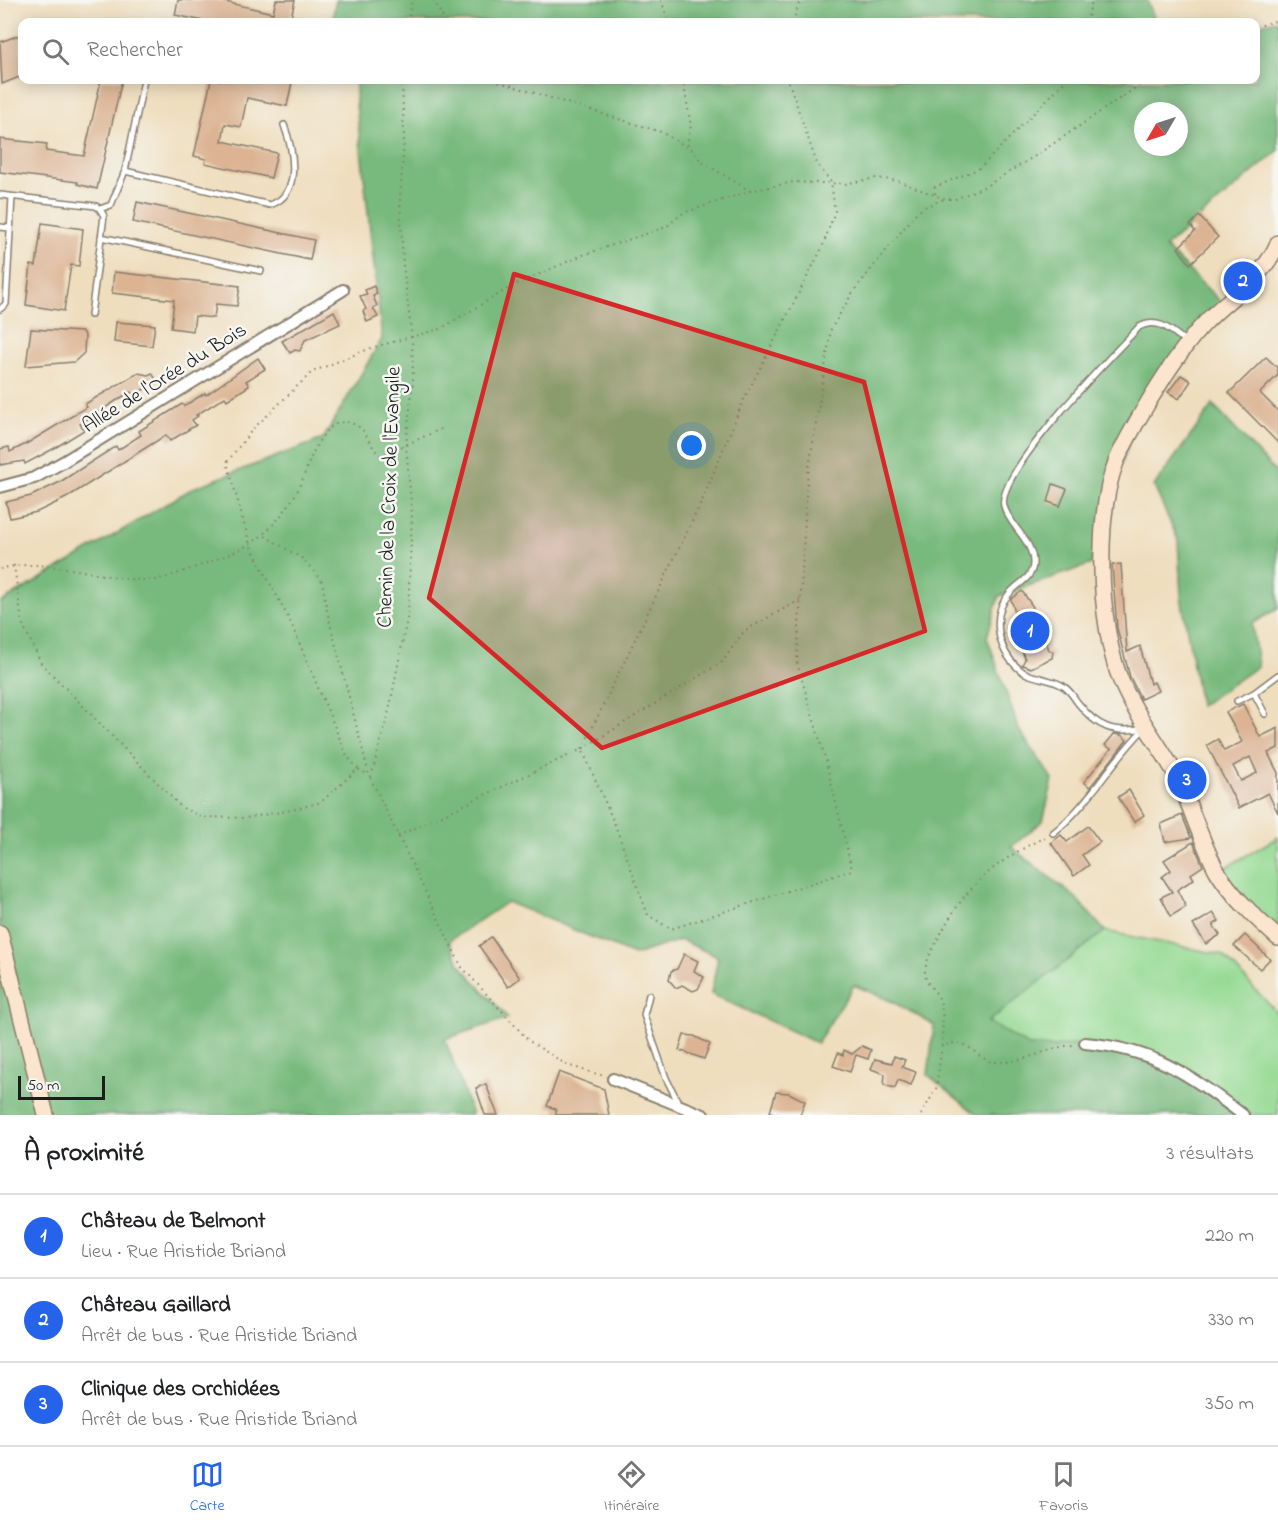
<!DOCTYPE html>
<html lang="fr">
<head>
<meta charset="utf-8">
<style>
	body { margin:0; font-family:"Indie Flower",sans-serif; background:#f6f6f6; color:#202124 }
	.compass { position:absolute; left:1134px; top:102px; width:54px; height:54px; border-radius:50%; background:#fff; box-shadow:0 3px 15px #0003; rotate:231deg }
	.scale { position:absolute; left:18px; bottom:15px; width:87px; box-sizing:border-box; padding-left:6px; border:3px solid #1c1c1c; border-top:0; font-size:16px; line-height:21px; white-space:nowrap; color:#1c1c1c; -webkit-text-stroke:4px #f6f6f2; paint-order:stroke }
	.you { position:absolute; left:692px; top:446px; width:21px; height:21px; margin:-15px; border:4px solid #fff; border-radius:50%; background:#1a73e8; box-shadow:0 0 0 9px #1a73e833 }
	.badge { display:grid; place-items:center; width:39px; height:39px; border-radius:50%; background:#2563eb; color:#fff; font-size:20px; font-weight:700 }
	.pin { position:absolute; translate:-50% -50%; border:3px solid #fff; box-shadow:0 2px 6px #0006 }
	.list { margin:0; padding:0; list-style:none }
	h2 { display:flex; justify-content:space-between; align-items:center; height:78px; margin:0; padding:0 24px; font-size:26px }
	h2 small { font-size:20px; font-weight:400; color:#757577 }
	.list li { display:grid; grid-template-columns:39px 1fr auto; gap:18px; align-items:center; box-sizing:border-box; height:84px; padding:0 24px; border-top:2px solid #e0e0e0 }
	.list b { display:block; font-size:22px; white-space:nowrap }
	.list p { margin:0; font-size:20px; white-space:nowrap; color:#757577 }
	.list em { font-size:20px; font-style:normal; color:#757577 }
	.icon { flex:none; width:33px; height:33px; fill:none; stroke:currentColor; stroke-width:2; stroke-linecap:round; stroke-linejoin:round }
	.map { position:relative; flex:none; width:1278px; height:1115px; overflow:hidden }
	.search { position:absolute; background:#fff; box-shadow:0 3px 15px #0003; left:18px; right:18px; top:18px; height:66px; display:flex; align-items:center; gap:15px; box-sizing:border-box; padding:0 21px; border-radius:12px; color:#757577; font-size:22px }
	.sheet { height:330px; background:#fff }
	nav { display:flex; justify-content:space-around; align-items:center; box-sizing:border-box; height:84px; border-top:2px solid #e0e0e0; background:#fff; font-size:16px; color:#757577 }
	nav a { display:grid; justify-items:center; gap:3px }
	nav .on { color:#2563eb }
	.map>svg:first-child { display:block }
	.green { fill:#95da93; stroke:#587b58; stroke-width:1.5 }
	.forest { fill:#78ba7d; stroke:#4a6b4c; stroke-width:1.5; fill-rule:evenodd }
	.building { fill:#dcb493; fill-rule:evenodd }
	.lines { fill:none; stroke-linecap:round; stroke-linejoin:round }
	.lane-casing { stroke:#867d6d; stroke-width:8 }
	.street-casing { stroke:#867d6d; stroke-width:14 }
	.secondary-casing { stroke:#867d6d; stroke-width:18 }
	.path { stroke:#867d6d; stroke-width:2; stroke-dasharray:1.5 4.5; stroke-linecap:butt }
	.lane { stroke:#fff; stroke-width:5 }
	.street { stroke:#fff; stroke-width:10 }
	.secondary { stroke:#fce5cf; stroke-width:15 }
	.marked { fill:#d62828; fill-opacity:0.2; stroke:#d62828; stroke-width:4.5; stroke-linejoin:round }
	.labels { text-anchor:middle; stroke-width:5; stroke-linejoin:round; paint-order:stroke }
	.street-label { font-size:21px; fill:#1c1c1c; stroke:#f6f6f2 }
</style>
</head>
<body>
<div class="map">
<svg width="1278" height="1115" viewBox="0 0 1278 1115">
	<rect width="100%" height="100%" fill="#f6f6f2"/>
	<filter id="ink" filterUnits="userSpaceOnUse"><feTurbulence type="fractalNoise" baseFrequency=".0167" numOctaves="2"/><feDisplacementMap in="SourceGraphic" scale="12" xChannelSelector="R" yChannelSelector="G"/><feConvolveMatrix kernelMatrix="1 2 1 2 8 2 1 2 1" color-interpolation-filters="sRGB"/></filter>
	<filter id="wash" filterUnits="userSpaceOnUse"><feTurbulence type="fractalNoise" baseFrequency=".008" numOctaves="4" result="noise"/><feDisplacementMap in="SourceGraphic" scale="24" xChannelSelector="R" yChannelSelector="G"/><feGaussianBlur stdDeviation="1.35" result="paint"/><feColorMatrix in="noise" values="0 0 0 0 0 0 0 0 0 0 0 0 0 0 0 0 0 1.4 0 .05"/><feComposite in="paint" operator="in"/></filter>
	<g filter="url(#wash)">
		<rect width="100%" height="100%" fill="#efdebe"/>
		<g class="green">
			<path d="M1278 837V938L1218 872Z"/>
			<path d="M1105 931 1223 955 1278 1014V1115H1243L1055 1047 1027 1046 987 1022Z"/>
		</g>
		<g class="forest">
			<path d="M336 0H1147L1156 22H332Z"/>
			<path d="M1278 20V151L1165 247 1225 306 1136 424 1104 509 1092 564 999 596 987 637 1019 730 1053 780 1043 821 1011 847 1075 897 1105 931 988 1022 1028 1046 1055 1047 1085 1043 1157 1058 1243 1115H977L928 1075 934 1025 893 1002 854 985 817 1043 711 994 718 957 681 940 634 955 507 902 449 941 461 966 508 1018 445 1039 472 1115H0V603L193 488 323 439 382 339 356 104V80H1256V25ZM1143 111H1179V147H1143Z"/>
			<path d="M1213 405 1278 475V608L1252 624 1258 666 1200 706 1181 596 1178 540 1154 486Z"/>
		</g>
		<g id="blocks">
			<g class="building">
				<path d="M178 0H217L273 13 276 0H295L290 22H208L175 15Z"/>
				<path d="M22 34V76L2 84 0 42Z"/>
				<path d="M101 80H122L97 189 77 184 78 182 0 172V139L47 144 46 151 84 156Z"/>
				<path d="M211 80 292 82 287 106 247 98 241 127 225 124 222 141 277 153 271 178 205 163 206 159 194 156Z"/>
				<path d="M137 202 314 240 310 260 133 222Z"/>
				<path d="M1199 216 1218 237 1190 264 1178 248 1195 231 1190 225Z"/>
				<path d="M42 223 83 229 79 266 71 265 64 311 26 305 31 265 36 266Z"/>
				<path d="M114 272 240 286 237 306 216 304 214 318 195 316 193 331 171 328 174 300 112 293Z"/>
				<path d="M374 286 377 294 373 296 377 306 373 308 378 317 367 322 363 311 366 309 360 296 367 294 365 290Z"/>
				<path d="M334 311 340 324 305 340 300 351 295 350 290 353 282 341Z"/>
				<path d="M116 322 155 325 152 346 114 342Z"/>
				<path d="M31 329 82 332 85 335 84 353 74 362 26 366Z"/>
				<path d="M1266 357 1278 368V375L1260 393 1278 411V443L1229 393Z"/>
				<path d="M258 358 265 369 246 381 249 386 227 400 225 397 196 415 198 416 192 420 196 425 170 441 166 435 66 498 37 512 10 518 6 502 31 496 60 482 116 446 118 450 141 435 139 431 182 404 184 406 205 393 206 395Z"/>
				<path d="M138 373 148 375 152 373 157 381 135 395 131 392 122 397 80 424 84 430 53 449 25 464 24 461 0 465V449L9 447 10 452 26 444 87 407 85 404Z"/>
				<path d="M1181 375 1191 381 1179 399 1168 392Z"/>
				<path d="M1053 484 1067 489 1060 506 1048 502Z"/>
				<path d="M1121 564 1127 652 1140 646 1150 684 1154 682 1158 691 1141 699 1130 677 1117 628 1112 565Z"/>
				<path d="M1022 591 1033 607 1031 612 1038 627 1042 628 1049 650 1053 651 1052 658 1031 668 1022 665 1025 659 1010 619 1016 616 1011 599Z"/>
				<path d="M1243 704 1260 737 1278 728V748L1268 753 1278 773V813L1268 793 1239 808 1207 745 1218 739 1224 751 1242 742 1226 712ZM1250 757 1257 773 1241 781 1233 766Z"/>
				<path d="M1114 734 1121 735 1127 740 1090 787 1084 782 1111 749 1105 745Z"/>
				<path d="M1129 790 1144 815 1134 822 1118 797Z"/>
				<path d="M1182 815 1191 838 1165 842 1161 824Z"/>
				<path d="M1088 826 1100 842 1082 855 1089 865 1074 876 1051 843 1061 835 1067 842Z"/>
				<path d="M1193 842 1203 866 1191 874 1194 879 1177 890 1186 907 1171 916 1161 897 1172 892 1162 877 1171 870 1164 860Z"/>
				<path d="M1213 913 1219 921 1213 925 1220 935 1206 944 1193 925Z"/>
				<path d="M1245 935 1270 959 1260 969 1234 946Z"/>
				<path d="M491 937 520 978 508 987 479 946Z"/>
				<path d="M684 954 698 961 694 971 704 977 698 989 693 991 682 985 676 988 669 980 671 971 677 969Z"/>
				<path d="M684 1035 694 1036 710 1044 704 1059 679 1050Z"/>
				<path d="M862 1046 871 1050 868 1059 856 1055 850 1072 833 1066 838 1053 843 1055 844 1050 852 1054Z"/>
				<path d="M894 1056 905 1060 902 1067 916 1072 911 1085 898 1080 895 1088 884 1085 885 1074 871 1069 875 1059 892 1063Z"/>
				<path d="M559 1072 604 1089 609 1115H556V1109L547 1106Z"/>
				<path d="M486 1084 493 1103 498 1115H485L476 1088Z"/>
				<path d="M776 1092 789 1093 805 1101 800 1115H779L770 1112Z"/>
			</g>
		</g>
	</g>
	<g filter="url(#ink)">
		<use href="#blocks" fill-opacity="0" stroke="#867d6d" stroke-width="1.5"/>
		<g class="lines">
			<g class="lane-casing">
				<g id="lane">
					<path d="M125 171 270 205C303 194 293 149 284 125"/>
					<path d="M0 195 96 206 100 209 111 205 125 171 144 80"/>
					<path d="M0 227 9 228"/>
					<path d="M101 237 261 271"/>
					<path d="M0 309 6 304 12 197"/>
					<path d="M91 315 104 216 100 209"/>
					<path d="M1254 693 1265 714"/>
					<path d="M1237 701 1254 693 1278 675"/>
					<path d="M1145 728C1114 734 1097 728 1078 703 1073 697 1071 691 1063 686 1049 677 1029 679 1018 668 997 649 991 615 1009 594 1017 583 1033 579 1033 563 1033 540 1009 526 1004 506 995 473 1113 355 1139 327 1158 317 1171 330 1186 342"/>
					<path d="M1053 833C1090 804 1111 761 1145 728"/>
					<path d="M649 995 644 1015 666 1078 679 1104"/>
				</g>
			</g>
			<g class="street-casing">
				<g id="street">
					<path d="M0 487 34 478 63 462 343 290"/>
					<path d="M1085 1043C1155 1049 1189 1075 1243 1115"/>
					<path d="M613 1079 703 1115"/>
				</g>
			</g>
			<g class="secondary-casing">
				<g id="secondary">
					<path d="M1278 243C1262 281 1229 296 1203 325 1175 355 1140 414 1121 451 1093 504 1098 626 1121 681 1135 715 1159 743 1176 775 1191 806 1201 841 1217 871 1232 896 1257 919 1278 938"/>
					<path d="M0 933 46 1115"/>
				</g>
			</g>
			<g class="path">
				<path d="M434 0 445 22"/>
				<path d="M661 0 669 22"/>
				<path d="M408 22 412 0"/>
				<path d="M793 22 800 0"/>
				<path d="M1087 22 1092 0"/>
				<path d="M1256 27 1278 20"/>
				<path d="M493 80 661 132 690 149"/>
				<path d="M750 191 794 182 845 184 876 178 898 181 945 199H955L986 186 1035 156 1147 80"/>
				<path d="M935 194V187L980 168 1066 80"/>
				<path d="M265 536 303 559 322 581 327 611 369 775 461 966 529 1041 567 1065 604 1076"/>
				<path d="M14 565 22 623 41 663 181 807 201 817 246 818 292 810 321 802 358 769 369 775"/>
				<path d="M0 569C50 555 103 582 154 580 166 579 236 553 248 545 269 533 284 513 297 492 308 472 320 408 356 425 368 431 370 448 381 456L441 429"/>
				<path d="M800 600 744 631 722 662 582 749 615 825 648 915 671 929 852 870 826 761 797 663 807 480 831 329 853 292 916 213 926 206 945 199"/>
				<path d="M358 769 347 756 290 621 250 545 227 462 252 430 312 372 371 348 440 329 514 285 583 255 666 227 683 213 750 191 702 162 687 144 691 126 683 80"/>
				<path d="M371 777 389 711 408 614 412 513 406 445 413 380 412 338 403 265 400 200 404 140 402 80"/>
				<path d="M398 836 582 749 702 501 743 401 822 248 835 211 831 182 817 164 788 80"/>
				<path d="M942 1046C942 1031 945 1010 938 996 933 988 925 983 925 973 925 961 933 949 938 939 964 887 994 862 1045 837"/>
				<path d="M921 1115 936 1089 942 1046C973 1035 971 1060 996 1062 1019 1065 1049 1047 1073 1045"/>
			</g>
			<use href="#lane" class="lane"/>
			<use href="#street" class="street"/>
			<use href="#secondary" class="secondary"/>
		</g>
	</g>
	<path class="marked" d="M514 274 864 382 925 631 602 748 429 598Z"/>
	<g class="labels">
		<g class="street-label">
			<text transform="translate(164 377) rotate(-32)" y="7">Allée de l'Orée du Bois</text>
			<text transform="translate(388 497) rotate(-88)" y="7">Chemin de la Croix de l'Evangile</text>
		</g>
	</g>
</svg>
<svg class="compass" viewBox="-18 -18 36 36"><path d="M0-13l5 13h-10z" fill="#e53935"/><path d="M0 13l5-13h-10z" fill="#757577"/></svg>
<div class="scale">50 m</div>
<div class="you"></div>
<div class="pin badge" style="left:1030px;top:631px">1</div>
<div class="pin badge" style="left:1243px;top:281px">2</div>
<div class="pin badge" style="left:1187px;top:780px">3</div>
<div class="search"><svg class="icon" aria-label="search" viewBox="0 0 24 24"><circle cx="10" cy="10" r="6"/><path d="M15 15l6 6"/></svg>Rechercher</div>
</div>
<section class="sheet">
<h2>À proximité<small>3 résultats</small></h2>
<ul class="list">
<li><span class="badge">1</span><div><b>Château de Belmont</b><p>Lieu · Rue Aristide Briand</p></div><em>220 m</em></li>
<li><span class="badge">2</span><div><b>Château Gaillard</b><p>Arrêt de bus · Rue Aristide Briand</p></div><em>330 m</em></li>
<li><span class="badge">3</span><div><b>Clinique des Orchidées</b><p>Arrêt de bus · Rue Aristide Briand</p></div><em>350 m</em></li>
</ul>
</section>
<nav>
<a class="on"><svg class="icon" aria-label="map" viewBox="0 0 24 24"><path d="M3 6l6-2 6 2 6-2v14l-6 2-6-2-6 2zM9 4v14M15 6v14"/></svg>Carte</a>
<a><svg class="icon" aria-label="directions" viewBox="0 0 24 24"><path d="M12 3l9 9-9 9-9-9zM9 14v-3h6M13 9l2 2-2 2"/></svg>Itinéraire</a>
<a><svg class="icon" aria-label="saved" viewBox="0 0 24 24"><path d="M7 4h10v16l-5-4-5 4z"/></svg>Favoris</a>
</nav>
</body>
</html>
